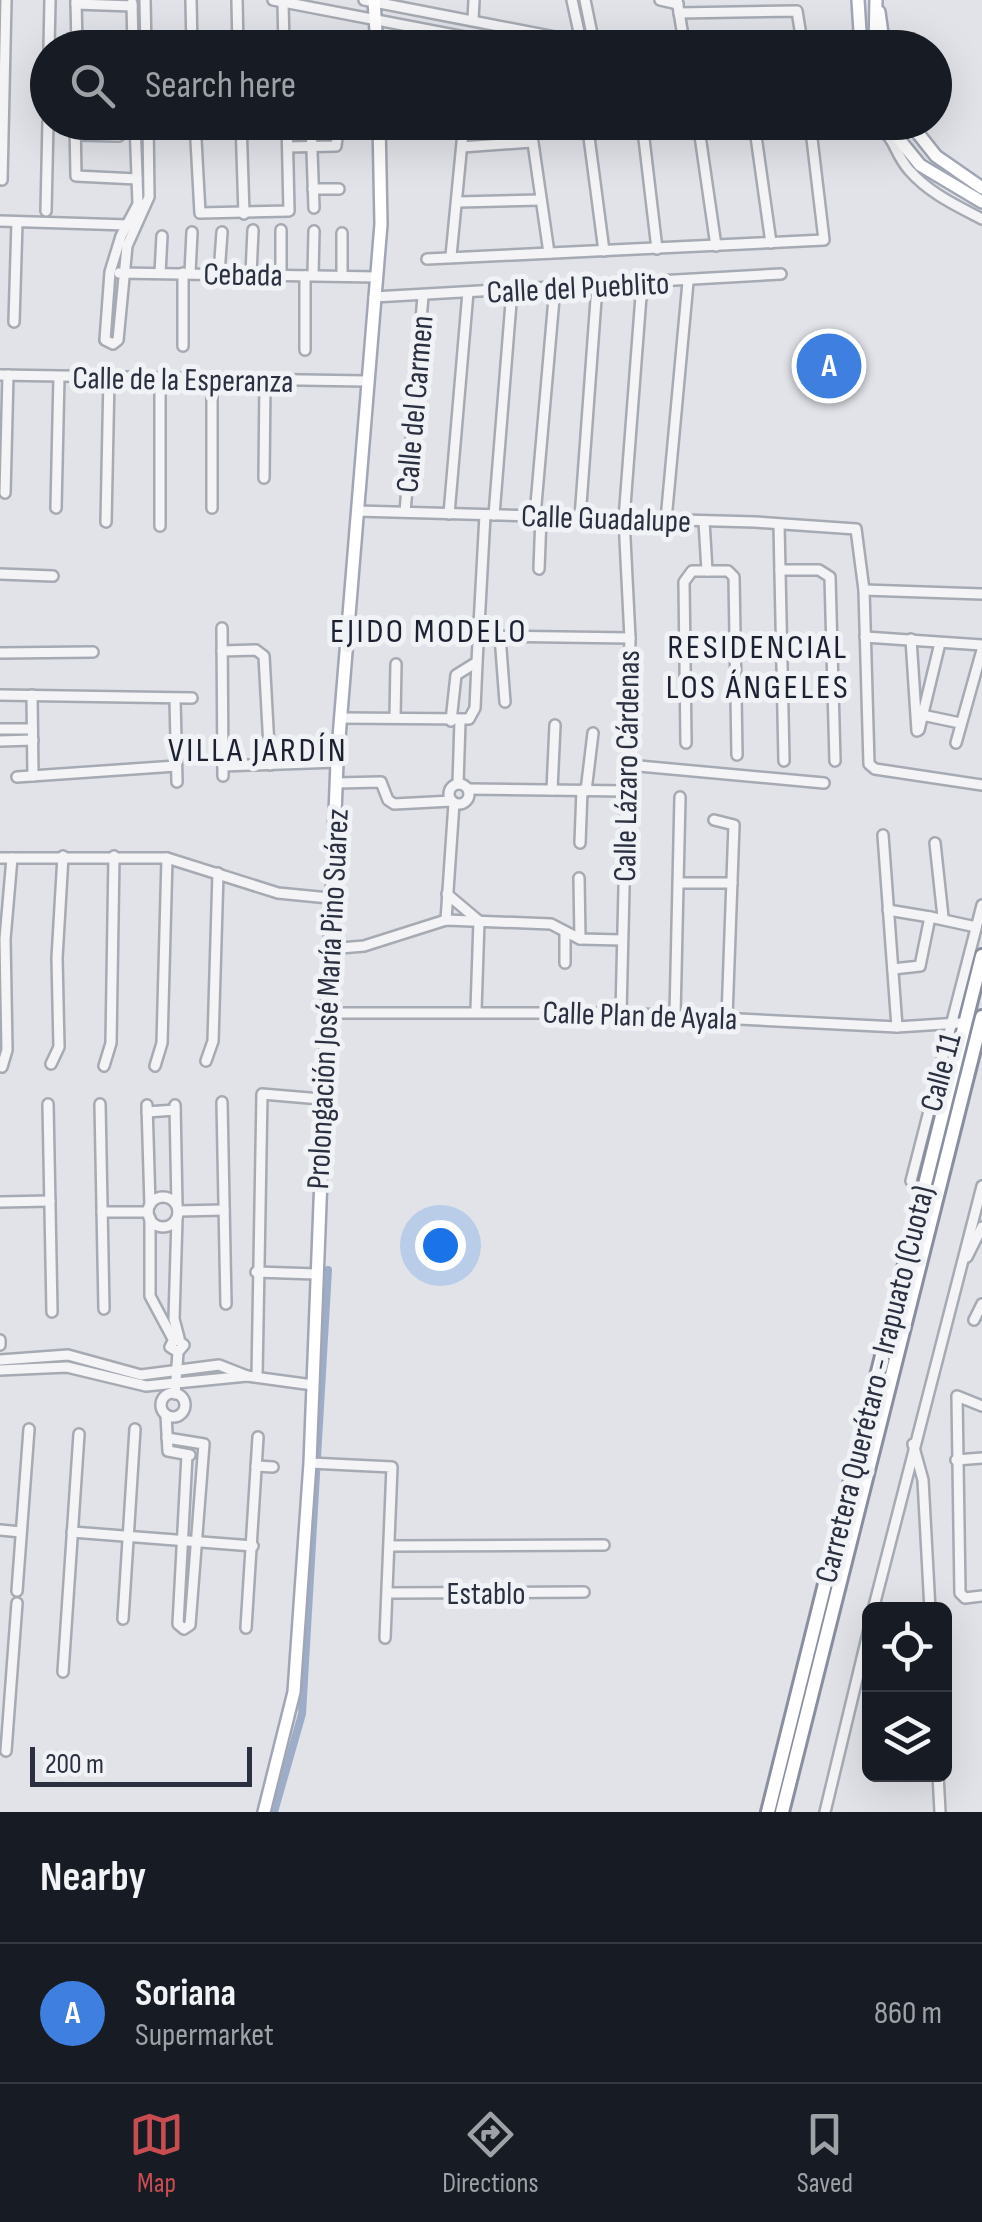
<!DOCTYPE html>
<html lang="en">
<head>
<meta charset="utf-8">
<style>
	body { margin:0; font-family:"Sofia Sans Condensed",sans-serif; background:#20242c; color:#f1f3f6 }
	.controls { position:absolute; right:30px; bottom:30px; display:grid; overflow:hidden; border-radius:15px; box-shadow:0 10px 40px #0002 }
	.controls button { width:90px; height:90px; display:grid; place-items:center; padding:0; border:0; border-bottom:2px solid #363941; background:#171b24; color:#f1f3f6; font:50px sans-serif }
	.scale { position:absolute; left:30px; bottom:25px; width:222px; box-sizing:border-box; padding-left:10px; border:5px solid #2a3040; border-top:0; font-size:28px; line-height:35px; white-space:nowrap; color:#2a3040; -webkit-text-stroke:8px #f0f2f6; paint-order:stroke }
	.you { position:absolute; left:440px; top:1245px; width:35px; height:35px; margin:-25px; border:8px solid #fff; border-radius:50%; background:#1a73e8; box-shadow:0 0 0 15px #1a73e833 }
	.badge { display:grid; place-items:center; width:65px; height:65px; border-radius:50%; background:#c74d51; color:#fff; font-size:32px; font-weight:700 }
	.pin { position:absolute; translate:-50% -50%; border:5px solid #fff; box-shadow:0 2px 10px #0006 }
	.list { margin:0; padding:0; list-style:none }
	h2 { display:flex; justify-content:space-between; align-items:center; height:130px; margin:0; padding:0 40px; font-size:42px }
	h2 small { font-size:32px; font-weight:400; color:#9ea1a6 }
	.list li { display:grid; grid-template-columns:65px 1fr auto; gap:30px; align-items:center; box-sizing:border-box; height:140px; padding:0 40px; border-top:2px solid #363941 }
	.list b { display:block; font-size:38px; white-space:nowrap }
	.list p { margin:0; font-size:32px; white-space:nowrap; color:#9ea1a6 }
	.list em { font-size:32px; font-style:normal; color:#9ea1a6 }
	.icon { flex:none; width:55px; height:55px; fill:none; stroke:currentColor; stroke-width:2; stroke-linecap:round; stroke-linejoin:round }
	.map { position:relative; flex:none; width:982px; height:1812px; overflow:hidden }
	.search { position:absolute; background:#171b24; box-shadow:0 10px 40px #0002; left:30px; right:30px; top:30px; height:110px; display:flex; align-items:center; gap:25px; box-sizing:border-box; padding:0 35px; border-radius:55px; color:#9ea1a6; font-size:38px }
	.sheet { height:270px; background:#171b24 }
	nav { display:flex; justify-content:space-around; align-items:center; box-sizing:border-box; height:140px; border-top:2px solid #363941; background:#171b24; font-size:28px; color:#9ea1a6 }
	nav a { display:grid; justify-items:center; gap:5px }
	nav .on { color:#c74d51 }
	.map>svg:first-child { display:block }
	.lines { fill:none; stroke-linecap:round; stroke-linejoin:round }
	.canal { stroke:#9eadc7; stroke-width:8 }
	.minor-casing { stroke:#a6aab3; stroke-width:14 }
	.major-casing { stroke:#a1a6b4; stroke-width:16 }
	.highway-casing { stroke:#898f9f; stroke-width:18 }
	.minor { stroke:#f4f4f7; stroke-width:9 }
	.major { stroke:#fff; stroke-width:11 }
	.highway { stroke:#fff; stroke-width:12 }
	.labels { text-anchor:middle; stroke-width:10; stroke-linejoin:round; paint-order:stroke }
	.street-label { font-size:32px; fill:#2a3040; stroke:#f0f2f6 }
	.neighbourhood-label { font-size:35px; letter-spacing:2.5px; fill:#1c2131; stroke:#f0f2f6 }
</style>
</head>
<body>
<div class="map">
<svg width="982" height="1812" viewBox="0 0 982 1812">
	<rect width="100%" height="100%" fill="#e1e3e9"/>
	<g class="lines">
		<path class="canal" d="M274 1812 302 1714 328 1270"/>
		<g class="minor-casing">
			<g id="minor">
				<path d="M76 0 77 48"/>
				<path d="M145 0 146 48"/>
				<path d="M191 0 192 48"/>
				<path d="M237 0 238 48"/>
				<path d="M273 0 522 48"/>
				<path d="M364 0 612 48"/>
				<path d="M572 0 581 41"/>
				<path d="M585 0 594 44"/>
				<path d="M660 0 678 4"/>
				<path d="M677 0 685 48"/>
				<path d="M283 2 284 48"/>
				<path d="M132 3 133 48"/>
				<path d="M76 4 132 6"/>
				<path d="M679 13 797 11 803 48"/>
				<path d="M473 20 474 0"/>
				<path d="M77 47 95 48"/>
				<path d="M49 48 50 0"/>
				<path d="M75 122 76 176 137 179"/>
				<path d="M135 122 138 204 121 236 110 272 105 340 113 344 118 340 127 246 149 197 148 122"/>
				<path d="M195 122 200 213 289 211 287 122"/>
				<path d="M241 122 244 214"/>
				<path d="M311 122 314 208"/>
				<path d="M530 122 549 253"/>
				<path d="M587 122 604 251"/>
				<path d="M642 122 657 249"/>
				<path d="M698 122 716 246"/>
				<path d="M754 122 771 243"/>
				<path d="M870 122C899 139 890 147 909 170 929 193 955 205 982 219"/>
				<path d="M75 135 119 136"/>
				<path d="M288 147 336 146 339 122"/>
				<path d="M462 147 532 142"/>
				<path d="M2 180 6 0"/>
				<path d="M313 189H339"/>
				<path d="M458 202 541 200"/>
				<path d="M46 211 48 122"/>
				<path d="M0 221 128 225"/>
				<path d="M451 256 464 122"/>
				<path d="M427 259 824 240 810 122"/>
				<path d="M119 273 376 277"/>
				<path d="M160 273 162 236"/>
				<path d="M183 273V346"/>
				<path d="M190 273 192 232"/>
				<path d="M219 274 222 232"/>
				<path d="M251 274 253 230"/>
				<path d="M313 275 314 231"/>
				<path d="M342 275V233"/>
				<path d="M281 276V230"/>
				<path d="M374 297 781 274"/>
				<path d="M14 322 17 222"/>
				<path d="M305 350V276"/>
				<path d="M0 375 366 381"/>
				<path d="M160 380V526"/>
				<path d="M264 478 265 380"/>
				<path d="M5 493 8 375"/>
				<path d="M56 508 59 377"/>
				<path d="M212 508V380"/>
				<path d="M357 511 755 522 856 529 864 590 869 764 875 769 982 785"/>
				<path d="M405 512 423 296"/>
				<path d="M449 514 468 292"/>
				<path d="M494 515 512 290"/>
				<path d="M535 516 555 287"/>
				<path d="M580 518 597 286"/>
				<path d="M666 520 688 282"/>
				<path d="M704 521 707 571"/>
				<path d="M106 522 109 378"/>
				<path d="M779 525 784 761"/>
				<path d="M539 569 541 516"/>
				<path d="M780 570H819L830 577 835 761"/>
				<path d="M0 574 53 576"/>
				<path d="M864 590 982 594"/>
				<path d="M222 628 223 776"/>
				<path d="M480 636 630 638"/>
				<path d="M500 636 505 702"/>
				<path d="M865 637 982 645"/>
				<path d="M911 639 917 731"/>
				<path d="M222 651 256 650 264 656 270 765"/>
				<path d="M0 653 93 652"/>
				<path d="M0 695 192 698"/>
				<path d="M32 695 33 776"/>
				<path d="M175 699 177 782"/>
				<path d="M922 715 960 723"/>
				<path d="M340 718 469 719 475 708 477 663"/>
				<path d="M395 718 396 664"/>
				<path d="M451 721 456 675 477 662 485 515"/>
				<path d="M0 729H32"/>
				<path d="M919 730 940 643"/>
				<path d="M0 741 33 740"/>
				<path d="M686 743 684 582 692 571H728L734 577 737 755"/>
				<path d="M956 743 982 650"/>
				<path d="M265 760 338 753"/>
				<path d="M628 765 824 783"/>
				<path d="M223 766 337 762"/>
				<path d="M17 777 176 766"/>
				<path d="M336 783 381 782 388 800 394 804 452 801"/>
				<path d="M458 784 460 721"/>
				<circle cx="459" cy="794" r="10"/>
				<path d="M468 789 626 791"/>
				<path d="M552 790 555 725"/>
				<path d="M586 791 593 733"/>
				<path d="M714 820 734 825 727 1017"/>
				<path d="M883 835 897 1027"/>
				<path d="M580 843 582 790"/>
				<path d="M935 843 943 917"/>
				<path d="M0 858H167L278 893 329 898"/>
				<path d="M579 878 580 939"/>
				<path d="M679 883H732"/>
				<path d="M447 894 479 921 476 1010"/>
				<path d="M888 910 930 917"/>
				<path d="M446 920 454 803"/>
				<path d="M329 949 364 946 446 920 551 924 580 939 622 940"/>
				<path d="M565 963V933"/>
				<path d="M893 969 920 966 930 917 976 927"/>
				<path d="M326 1013H621L897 1027 959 1023"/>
				<path d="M621 1013 630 638 624 519 642 283"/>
				<path d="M675 1015 680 797"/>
				<path d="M206 1061 213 1041 218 873"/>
				<path d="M51 1064 59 1047 57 958 63 856"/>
				<path d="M104 1066 111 1043 114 856"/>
				<path d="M155 1066 162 1043 167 858"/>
				<path d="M2 1067 7 1050 5 939 12 858"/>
				<path d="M222 1102 226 1304"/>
				<path d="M48 1104 52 1312"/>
				<path d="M100 1104 104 1309"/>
				<path d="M147 1105 150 1205"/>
				<path d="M175 1105 177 1206"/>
				<path d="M147 1112 175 1110"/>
				<path d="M911 1181 982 905"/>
				<circle cx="163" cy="1212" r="15"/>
				<path d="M0 1202 50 1201"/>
				<path d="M178 1211 224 1210"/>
				<path d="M102 1212H148"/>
				<path d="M150 1218V1296L173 1339"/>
				<path d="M177 1218 174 1319 179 1338"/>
				<path d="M967 1257 982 1227"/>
				<path d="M256 1272 316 1274"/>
				<path d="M974 1320 982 1304"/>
				<path d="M0 1340V1345"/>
				<path d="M0 1360 68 1355 141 1375 219 1365 247 1376 313 1385"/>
				<path d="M0 1370 67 1367 146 1386 247 1376"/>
				<path d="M257 1377 262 1094 321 1099"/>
				<circle cx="173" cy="1405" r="12"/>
				<path d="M175 1394 178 1352 184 1345 175 1338 170 1347 178 1352"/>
				<path d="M982 1406 957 1396 960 1593 965 1598 982 1596"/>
				<path d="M166 1415 168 1451 190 1455"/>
				<path d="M167 1438 204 1444 190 1625 184 1629 178 1624 187 1455"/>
				<path d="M913 1444 923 1480 930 1610"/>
				<path d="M956 1460 982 1458"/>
				<path d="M310 1463 392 1467 385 1638"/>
				<path d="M256 1466 273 1467"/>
				<path d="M0 1530 21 1532"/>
				<path d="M72 1532 253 1546"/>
				<path d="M390 1546 604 1545"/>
				<path d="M17 1591 29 1429"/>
				<path d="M388 1593 584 1592"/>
				<path d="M873 1610 982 1186"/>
				<path d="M123 1619 135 1429"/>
				<path d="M246 1628 258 1437"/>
				<path d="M63 1672 79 1434"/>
				<path d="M6 1751 17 1603"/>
				<path d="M938 1774 940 1812"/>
				<path d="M825 1812 870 1625"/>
			</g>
		</g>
		<g class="major-casing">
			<g id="major">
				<path d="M374 0 377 48"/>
				<path d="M858 0 861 48"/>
				<path d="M879 12 884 48"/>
				<path d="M875 48 876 0"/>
				<path d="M885 122 920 165 982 202"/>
				<path d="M909 122 936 156 982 188"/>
				<path d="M264 1812 294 1692 310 1463 337 762 381 224 379 122"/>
			</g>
		</g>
		<g class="highway-casing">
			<g id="highway">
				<path d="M768 1812 982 956"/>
				<path d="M782 1812 982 1017"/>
			</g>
		</g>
		<use href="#minor" class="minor"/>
		<use href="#major" class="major"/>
		<use href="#highway" class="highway"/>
	</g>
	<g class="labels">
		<g class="street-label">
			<text transform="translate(243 274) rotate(1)" y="11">Cebada</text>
			<text transform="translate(578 287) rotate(-3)" y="11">Calle del Pueblito</text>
			<text transform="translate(183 379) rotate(1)" y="11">Calle de la Esperanza</text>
			<text transform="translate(414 404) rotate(-85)" y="11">Calle del Carmen</text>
			<text transform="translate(606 518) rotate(2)" y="11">Calle Guadalupe</text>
			<text transform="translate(626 766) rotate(-89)" y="11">Calle Lázaro Cárdenas</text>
			<text transform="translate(327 999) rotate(-87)" y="11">Prolongación José María Pino Suárez</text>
			<text transform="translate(640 1015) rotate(2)" y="11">Calle Plan de Ayala</text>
			<text transform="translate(940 1072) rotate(-75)" y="11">Calle 11</text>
			<text transform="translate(874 1384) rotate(-76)" y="11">Carretera Querétaro - Irapuato (Cuota)</text>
			<text x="486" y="1604">Establo</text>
		</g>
		<g class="neighbourhood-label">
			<text x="429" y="642">EJIDO MODELO</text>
			<text x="758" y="658">RESIDENCIAL<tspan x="758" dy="40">LOS ÁNGELES</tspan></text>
			<text x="258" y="761">VILLA JARDÍN</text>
		</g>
	</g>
</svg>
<div class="controls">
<button><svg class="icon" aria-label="locate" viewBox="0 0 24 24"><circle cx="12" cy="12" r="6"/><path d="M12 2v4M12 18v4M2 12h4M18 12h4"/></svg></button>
<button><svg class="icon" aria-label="layers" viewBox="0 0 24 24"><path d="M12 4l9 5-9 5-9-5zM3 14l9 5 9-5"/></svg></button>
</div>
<div class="scale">200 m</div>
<div class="you"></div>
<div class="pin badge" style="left:829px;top:366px;background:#3f7fe0">A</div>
<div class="search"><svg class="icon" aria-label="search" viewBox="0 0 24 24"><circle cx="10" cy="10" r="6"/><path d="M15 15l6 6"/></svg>Search here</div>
</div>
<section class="sheet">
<h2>Nearby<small></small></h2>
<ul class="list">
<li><span class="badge" style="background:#3f7fe0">A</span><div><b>Soriana</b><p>Supermarket</p></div><em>860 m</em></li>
</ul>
</section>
<nav>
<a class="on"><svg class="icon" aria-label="map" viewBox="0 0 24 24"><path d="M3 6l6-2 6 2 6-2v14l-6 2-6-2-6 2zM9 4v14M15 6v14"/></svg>Map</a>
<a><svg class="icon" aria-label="directions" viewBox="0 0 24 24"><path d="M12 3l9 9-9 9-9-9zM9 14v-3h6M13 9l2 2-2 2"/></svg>Directions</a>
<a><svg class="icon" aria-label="saved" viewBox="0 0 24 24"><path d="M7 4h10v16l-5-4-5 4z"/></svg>Saved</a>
</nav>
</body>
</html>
